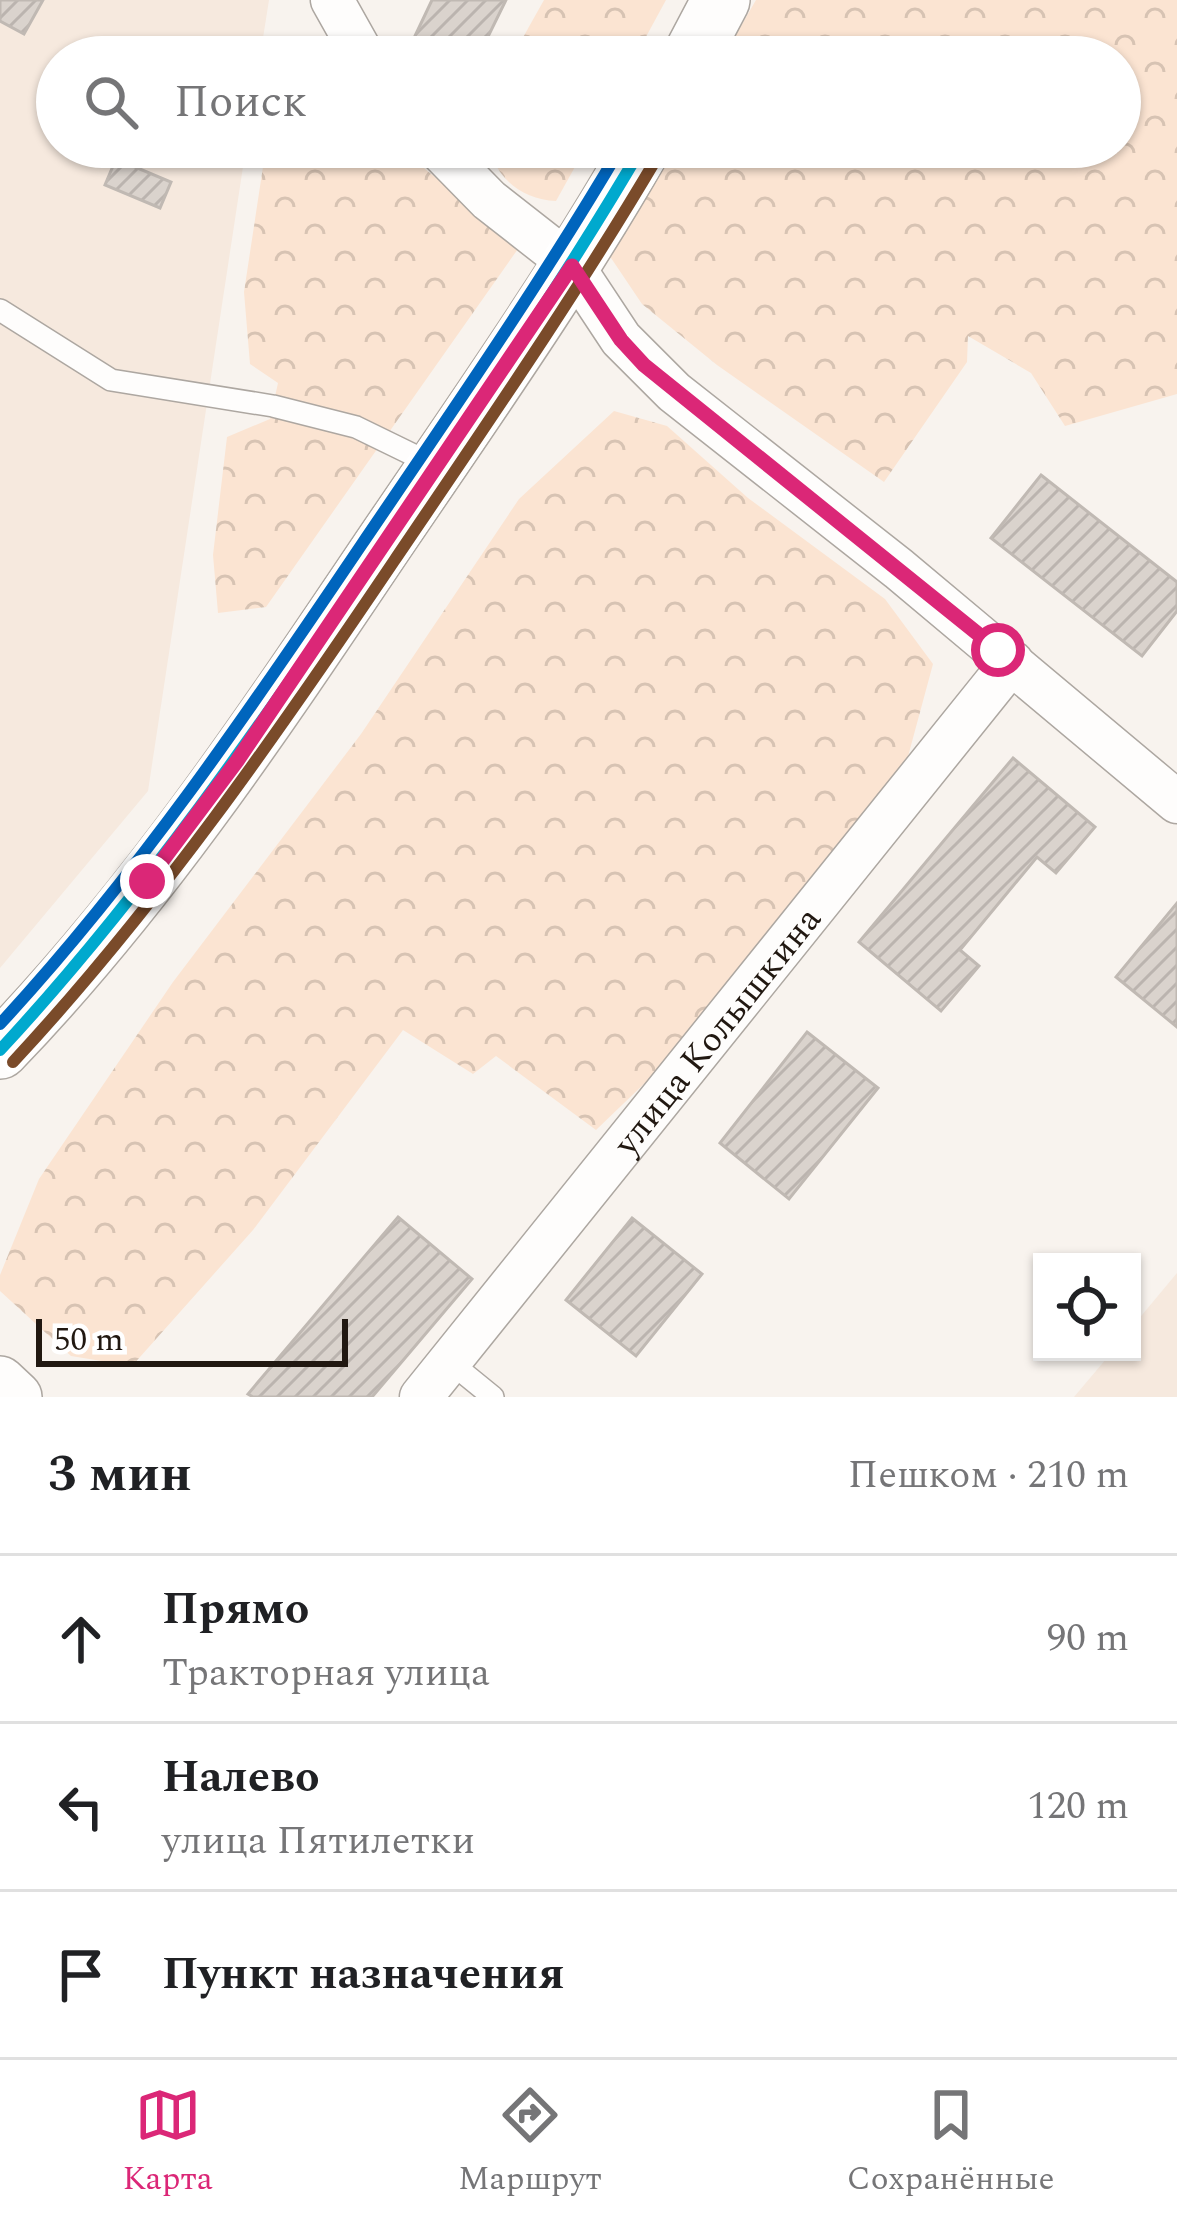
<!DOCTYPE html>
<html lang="ru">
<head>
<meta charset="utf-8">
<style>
	body { margin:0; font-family:Spectral,serif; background:#f2f2f2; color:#202124 }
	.controls { position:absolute; right:36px; bottom:36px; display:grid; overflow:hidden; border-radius:0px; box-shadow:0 3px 9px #0004 }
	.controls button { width:108px; height:108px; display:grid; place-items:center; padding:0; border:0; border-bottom:3px solid #e0e0e0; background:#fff; color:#202124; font:60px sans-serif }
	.scale { position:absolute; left:36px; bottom:30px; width:312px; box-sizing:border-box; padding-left:12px; border:6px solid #211811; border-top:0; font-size:33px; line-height:42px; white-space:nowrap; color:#211811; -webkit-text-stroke:9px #fff; paint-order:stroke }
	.stop { position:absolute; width:36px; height:36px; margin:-27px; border:9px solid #db2777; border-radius:50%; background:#fff }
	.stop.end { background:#db2777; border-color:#fff; box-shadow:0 3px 12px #0008 }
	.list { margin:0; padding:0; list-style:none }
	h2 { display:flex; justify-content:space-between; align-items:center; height:156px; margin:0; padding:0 48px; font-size:51px }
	h2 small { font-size:39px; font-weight:400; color:#757577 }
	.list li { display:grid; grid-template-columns:78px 1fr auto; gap:36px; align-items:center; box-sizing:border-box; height:168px; padding:0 48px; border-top:3px solid #e0e0e0 }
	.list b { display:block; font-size:45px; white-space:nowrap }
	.list p { margin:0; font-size:39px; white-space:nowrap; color:#757577 }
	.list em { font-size:39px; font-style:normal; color:#757577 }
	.icon { flex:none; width:66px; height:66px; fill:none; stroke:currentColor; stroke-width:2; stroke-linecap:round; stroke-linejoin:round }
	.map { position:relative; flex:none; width:1177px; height:1397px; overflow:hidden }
	.search { position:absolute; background:#fff; box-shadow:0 3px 9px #0004; left:36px; right:36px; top:36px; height:132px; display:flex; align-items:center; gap:30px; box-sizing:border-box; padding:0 42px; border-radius:66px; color:#757577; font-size:45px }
	.sheet { height:660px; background:#fff }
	nav { display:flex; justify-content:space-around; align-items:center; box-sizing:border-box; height:168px; border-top:3px solid #e0e0e0; background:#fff; font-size:33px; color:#757577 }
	nav a { display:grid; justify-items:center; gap:6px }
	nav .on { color:#db2777 }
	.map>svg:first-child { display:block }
	.built { fill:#f6e9de }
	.forest { fill:url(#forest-crowns) }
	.building { fill:url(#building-hatch); stroke:#c0b9b3; stroke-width:3 }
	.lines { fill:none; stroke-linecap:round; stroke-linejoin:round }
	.service-casing { stroke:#ada7a1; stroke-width:24 }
	.minor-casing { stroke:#ada7a1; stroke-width:45 }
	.tertiary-casing { stroke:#ada7a1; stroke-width:54 }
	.secondary-casing { stroke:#ada7a1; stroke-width:60 }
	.service { stroke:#fefdfc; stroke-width:21 }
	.minor { stroke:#fefdfc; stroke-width:42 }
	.tertiary { stroke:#fefdfc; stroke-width:51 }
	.secondary { stroke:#fefdfc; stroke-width:57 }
	.bus-1-casing { stroke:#fff; stroke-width:21 }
	.bus-2-casing { stroke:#fff; stroke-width:21 }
	.bus-3-casing { stroke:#fff; stroke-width:21 }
	.bus-1 { stroke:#00a9ce; stroke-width:12 }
	.bus-2 { stroke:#7a4b2a; stroke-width:12 }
	.bus-3 { stroke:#0065bd; stroke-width:12 }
	.route { stroke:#db2777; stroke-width:15 }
	.labels { text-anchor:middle; stroke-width:9; stroke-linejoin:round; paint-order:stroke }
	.street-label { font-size:36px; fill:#211811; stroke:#fff }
</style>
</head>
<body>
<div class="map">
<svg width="1177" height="1397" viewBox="0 0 1177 1397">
	<defs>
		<pattern id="forest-crowns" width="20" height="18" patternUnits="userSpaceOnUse" patternTransform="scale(3)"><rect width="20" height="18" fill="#fbe4d2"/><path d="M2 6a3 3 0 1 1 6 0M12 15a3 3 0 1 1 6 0" fill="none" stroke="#d7c3b3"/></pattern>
		<pattern id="building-hatch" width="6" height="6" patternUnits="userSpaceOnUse" patternTransform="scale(3)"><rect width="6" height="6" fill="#dad3cd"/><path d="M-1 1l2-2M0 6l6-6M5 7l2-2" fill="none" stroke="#bbb4af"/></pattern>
	</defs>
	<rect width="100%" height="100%" fill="#f8f3ee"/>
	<g class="built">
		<path d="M0 0H269L260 57H57V147H246L148 791 0 968Z"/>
		<path d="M1177 1273V1397H1074L1112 1352H1132V1327Z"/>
	</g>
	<g class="forest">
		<path d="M544 0H666L635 57H512Z"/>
		<path d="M756 0H1177V394L1065 426 1031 373 968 336 967 362 884 482 717 365 642 304 609 255 671 147H1120V57H723Z"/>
		<path d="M266 147H398L520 246 266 607 218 613 213 555 227 437 270 419 278 383 250 364 244 292Z"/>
		<path d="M489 147H586L556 201C523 199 497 180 489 147Z"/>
		<path d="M614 411 667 426 748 498 885 599 933 664 903 775 675 1054 596 1130 496 1056 473 1074 403 1030 253 1230 132 1366 71 1356 0 1291V1275L39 1179 173 982 361 734 519 499Z"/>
	</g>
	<g class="building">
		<path d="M0 0H43L24 34 0 21Z"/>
		<path d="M432 0H506L478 57H405Z"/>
		<path d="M116 159 171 182 160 208 105 185Z"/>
		<path d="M1041 475 1177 582V611L1142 656 991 538Z"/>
		<path d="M1013 758 1095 827 1056 873 1037 857 960 950 979 966 941 1011 859 942Z"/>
		<path d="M1177 903V1027L1116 977Z"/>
		<path d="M807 1032 878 1088 789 1199 720 1143Z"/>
		<path d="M398 1217 472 1279 372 1397H253L248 1394Z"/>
		<path d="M632 1218 702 1274 636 1356 566 1300Z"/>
	</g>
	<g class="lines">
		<g class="service-casing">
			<g id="service">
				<path d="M0 310 111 380 273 406 356 427 436 466"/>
				<path d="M450 1362 493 1397"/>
			</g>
		</g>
		<g class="minor-casing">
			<g id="minor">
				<path d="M332 0 364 57"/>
				<path d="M437 147 489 200 572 265 621 339 674 392 899 569 1177 802"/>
				<path id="s1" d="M421 1397 1012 662"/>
			</g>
		</g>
		<g class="tertiary-casing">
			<path id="tertiary" d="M0 1382 16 1397"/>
		</g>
		<g class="secondary-casing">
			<g id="secondary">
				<path d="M691 57 721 0"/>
				<path d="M0 1050C146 899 262 725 379 551 469 418 562 287 642 147"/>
			</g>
		</g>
		<use href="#service" class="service"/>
		<use href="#minor" class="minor"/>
		<use href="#tertiary" class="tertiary"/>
		<use href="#secondary" class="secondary"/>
		<g class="bus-1-casing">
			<path id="bus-1" d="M0 1050C143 896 261 725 379 551 469 418 561 286 642 147"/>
		</g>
		<g class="bus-2-casing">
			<path id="bus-2" d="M13 1062C157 907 276 736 394 561 484 428 576 295 658 156"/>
		</g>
		<g class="bus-3-casing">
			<path id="bus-3" d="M0 1024C137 876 250 710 362 544 451 413 541 283 621 147"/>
		</g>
		<use href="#bus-1" class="bus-1"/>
		<use href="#bus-2" class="bus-2"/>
		<use href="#bus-3" class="bus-3"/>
	</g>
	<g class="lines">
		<path class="route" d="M147 881 237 761 572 266 621 340 644 365 998 650"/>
	</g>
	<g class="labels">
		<g class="street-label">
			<text dy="13" stroke="none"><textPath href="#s1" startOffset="471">улица Колышкина</textPath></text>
		</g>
	</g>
</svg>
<div class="controls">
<button><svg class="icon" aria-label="locate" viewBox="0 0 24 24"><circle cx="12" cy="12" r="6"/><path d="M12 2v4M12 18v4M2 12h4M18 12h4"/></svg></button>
</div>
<div class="scale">50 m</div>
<div class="stop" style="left:998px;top:650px"></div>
<div class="stop end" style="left:147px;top:881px"></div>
<div class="search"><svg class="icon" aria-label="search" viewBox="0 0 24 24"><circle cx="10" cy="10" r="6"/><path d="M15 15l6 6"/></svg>Поиск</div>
</div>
<section class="sheet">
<h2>3 мин<small>Пешком · 210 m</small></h2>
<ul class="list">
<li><svg class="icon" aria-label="ahead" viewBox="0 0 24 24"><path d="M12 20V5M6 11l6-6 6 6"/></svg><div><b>Прямо</b><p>Тракторная улица</p></div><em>90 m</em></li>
<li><svg class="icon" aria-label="left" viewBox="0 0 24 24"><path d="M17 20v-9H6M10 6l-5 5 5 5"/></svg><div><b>Налево</b><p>улица Пятилетки</p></div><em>120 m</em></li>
<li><svg class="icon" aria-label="arrive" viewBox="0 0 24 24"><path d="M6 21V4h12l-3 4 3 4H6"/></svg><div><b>Пункт назначения</b></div></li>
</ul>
</section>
<nav>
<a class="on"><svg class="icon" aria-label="map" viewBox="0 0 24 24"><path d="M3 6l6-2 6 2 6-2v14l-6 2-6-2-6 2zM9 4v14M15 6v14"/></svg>Карта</a>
<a><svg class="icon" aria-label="directions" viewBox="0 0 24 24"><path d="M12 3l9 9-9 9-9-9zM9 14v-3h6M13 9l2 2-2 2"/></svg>Маршрут</a>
<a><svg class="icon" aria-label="saved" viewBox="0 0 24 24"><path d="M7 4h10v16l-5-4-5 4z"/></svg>Сохранённые</a>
</nav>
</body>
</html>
